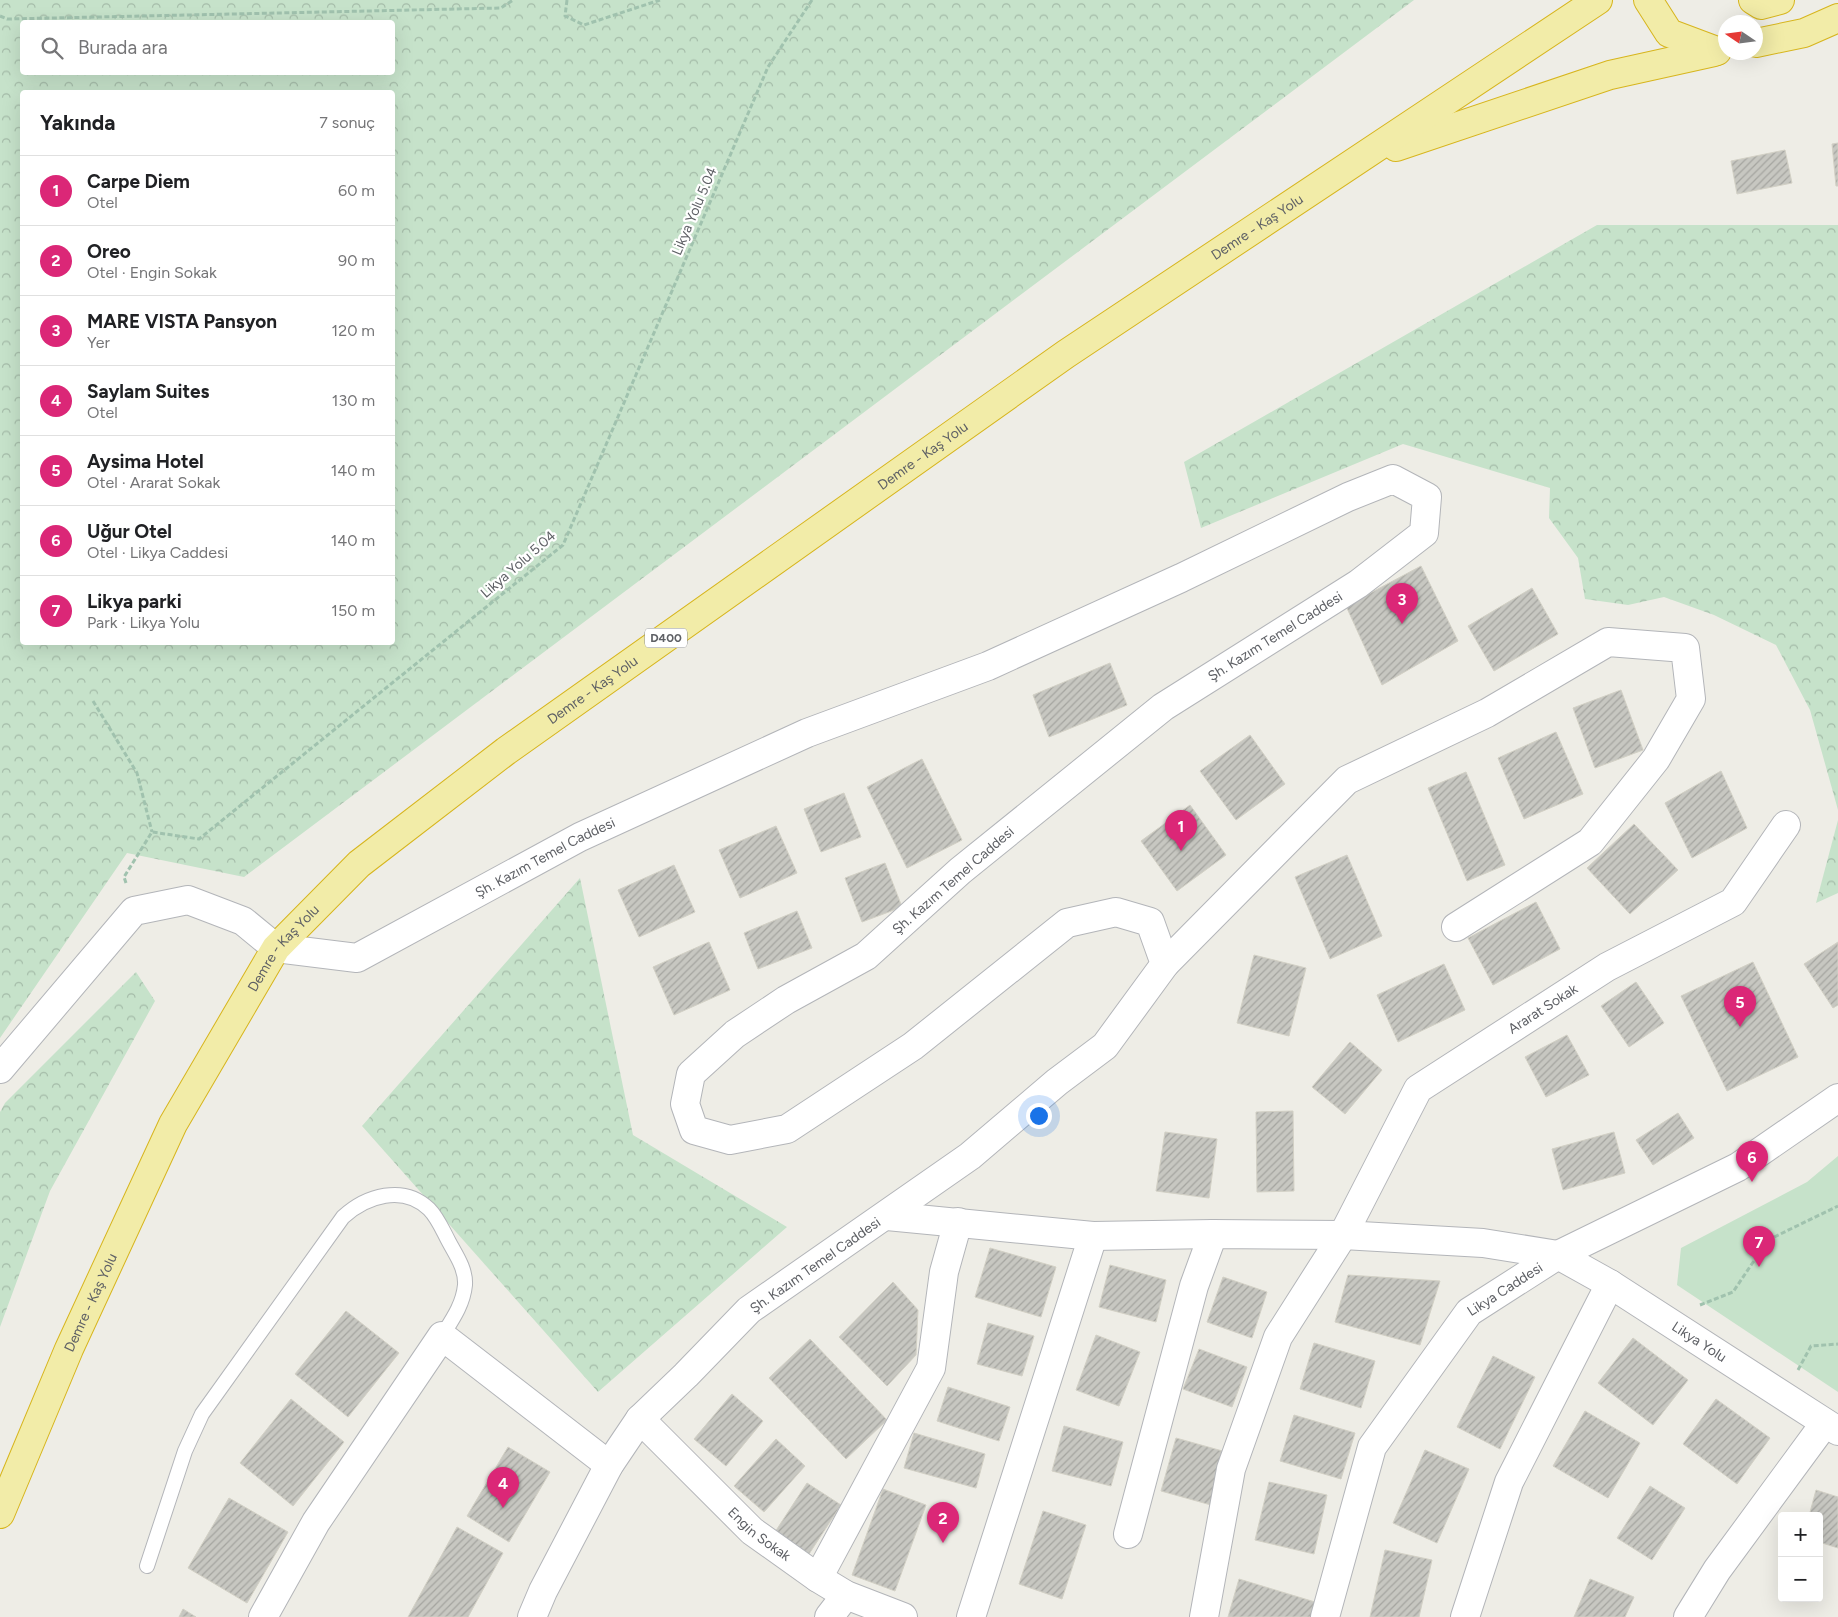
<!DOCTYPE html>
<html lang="tr">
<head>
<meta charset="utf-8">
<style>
	body { margin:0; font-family:Figtree,sans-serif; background:#f6f6f6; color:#202124 }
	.controls { position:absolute; right:15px; bottom:15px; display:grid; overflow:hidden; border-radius:5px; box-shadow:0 5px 20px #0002 }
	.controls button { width:45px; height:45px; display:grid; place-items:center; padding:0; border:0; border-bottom:1px solid #e0e0e0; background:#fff; color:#202124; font:25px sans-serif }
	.compass { position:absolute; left:1718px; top:15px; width:45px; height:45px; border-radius:50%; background:#fff; box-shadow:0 5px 20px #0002; rotate:283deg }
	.you { position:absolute; left:1038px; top:1115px; width:18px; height:18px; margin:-12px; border:4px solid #fff; border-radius:50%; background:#1a73e8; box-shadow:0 0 0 8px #1a73e833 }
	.badge { display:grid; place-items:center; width:32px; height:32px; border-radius:50%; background:#db2777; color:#fff; font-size:16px; font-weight:700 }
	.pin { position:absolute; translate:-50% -41px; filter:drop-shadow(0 1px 2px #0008) }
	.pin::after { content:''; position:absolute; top:26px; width:18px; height:15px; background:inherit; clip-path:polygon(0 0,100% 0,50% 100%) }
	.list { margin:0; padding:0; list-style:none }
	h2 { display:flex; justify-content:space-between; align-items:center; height:65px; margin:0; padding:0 20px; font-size:21px }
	h2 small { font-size:16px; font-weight:400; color:#757577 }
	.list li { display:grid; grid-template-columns:32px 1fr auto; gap:15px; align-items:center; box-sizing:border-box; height:70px; padding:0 20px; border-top:1px solid #e0e0e0 }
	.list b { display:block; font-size:19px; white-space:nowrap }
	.list p { margin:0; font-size:16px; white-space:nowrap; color:#757577 }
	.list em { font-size:16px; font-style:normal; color:#757577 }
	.icon { flex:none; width:28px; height:28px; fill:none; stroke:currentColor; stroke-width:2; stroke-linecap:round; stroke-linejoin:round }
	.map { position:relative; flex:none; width:1838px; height:1617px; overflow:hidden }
	.search { position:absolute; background:#fff; box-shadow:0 5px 20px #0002; left:20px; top:20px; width:375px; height:55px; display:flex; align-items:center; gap:12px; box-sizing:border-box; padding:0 18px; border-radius:5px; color:#757577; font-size:19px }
	.panel { position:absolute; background:#fff; box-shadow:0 5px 20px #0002; left:20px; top:90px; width:375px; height:555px; border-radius:5px }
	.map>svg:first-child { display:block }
	.forest { fill:url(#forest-crowns); fill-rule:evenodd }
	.park { fill:#c6e2ca }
	.building { fill:url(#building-hatch); stroke:#d2d0c5 }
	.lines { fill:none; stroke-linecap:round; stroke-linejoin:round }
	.service-casing { stroke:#b3b5b9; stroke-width:16 }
	.minor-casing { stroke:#b3b5b9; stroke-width:30 }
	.tertiary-casing { stroke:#b3b5b9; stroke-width:30 }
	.trunk-casing { stroke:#d7b51d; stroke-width:30 }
	.path { stroke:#a0c2ae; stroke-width:3; stroke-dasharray:5 2.5; stroke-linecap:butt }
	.service { stroke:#fff; stroke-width:14 }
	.minor { stroke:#fff; stroke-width:28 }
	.tertiary { stroke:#fff; stroke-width:28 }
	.trunk { stroke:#f2eca8; stroke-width:28 }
	.labels { text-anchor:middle; stroke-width:4.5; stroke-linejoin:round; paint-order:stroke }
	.shield { fill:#fff; stroke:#8e9093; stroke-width:1 }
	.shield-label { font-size:12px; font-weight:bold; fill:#5e6065 }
	.street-label { font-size:14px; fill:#5e6065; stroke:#fff }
</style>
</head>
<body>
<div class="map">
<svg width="1838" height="1617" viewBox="0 0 1838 1617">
	<defs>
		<pattern id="forest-crowns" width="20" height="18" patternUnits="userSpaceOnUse" patternTransform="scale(1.25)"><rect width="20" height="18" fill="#c6e2ca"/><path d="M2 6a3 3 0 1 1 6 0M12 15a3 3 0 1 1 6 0" fill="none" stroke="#a4bba8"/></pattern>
		<pattern id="building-hatch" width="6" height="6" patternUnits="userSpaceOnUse" patternTransform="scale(1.25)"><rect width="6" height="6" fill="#c7c7c1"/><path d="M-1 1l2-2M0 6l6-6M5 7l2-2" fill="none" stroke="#a5a5a0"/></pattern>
	</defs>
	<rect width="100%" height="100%" fill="#eeede6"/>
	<g class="forest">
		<path d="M0 0H1414L244 877 127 853 0 1038ZM392 22V72H22V22ZM22 92H392V642H22Z"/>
		<path d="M1597 225H1838V810L1810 710 1776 645 1714 615 1664 597 1628 605 1585 599 1578 558 1549 518 1550 488 1403 444 1201 528 1184 462Z"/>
		<path d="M1838 820V893L1816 903Z"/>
		<path d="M580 878 633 1135 787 1227 598 1392 362 1126Z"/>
		<path d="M136 972 155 1001 50 1191 0 1327V1112L5 1103Z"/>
	</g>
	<path class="park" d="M1838 1156V1392L1677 1285 1681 1248 1807 1182Z"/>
	<g class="building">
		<path d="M1838 143V186H1836L1832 144Z"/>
		<path d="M1785 150 1792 183 1737 194 1731 161Z"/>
		<path d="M1421 566 1458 641 1382 685 1346 606Z"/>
		<path d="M1532 588 1558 634 1494 671 1468 626Z"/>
		<path d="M1110 663 1127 705 1049 737 1033 695Z"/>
		<path d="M1621 690 1643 750 1595 768 1573 708Z"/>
		<path d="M1556 732 1583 794 1524 819 1498 758Z"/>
		<path d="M1250 735 1285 784 1236 820 1200 771Z"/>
		<path d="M922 759 962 840 907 868 867 787Z"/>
		<path d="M1721 771 1747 828 1692 858 1665 803Z"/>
		<path d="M1466 772 1505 865 1467 881 1428 788Z"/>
		<path d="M844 793 861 837 821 852 804 809Z"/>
		<path d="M1190 805 1226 855 1177 891 1141 841Z"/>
		<path d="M1634 824 1678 870 1630 914 1587 868Z"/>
		<path d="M776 826 797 873 740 898 719 850Z"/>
		<path d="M1347 855 1382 936 1330 959 1295 877Z"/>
		<path d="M885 863 902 907 862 922 845 878Z"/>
		<path d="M674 865 695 912 639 937 618 890Z"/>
		<path d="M1536 902 1560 949 1493 985 1468 938Z"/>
		<path d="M797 911 812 948 758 969 744 933Z"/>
		<path d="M709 942 730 990 674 1015 653 967Z"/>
		<path d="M1838 942V1005L1833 1008 1804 964Z"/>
		<path d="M1254 955 1306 968 1289 1036 1237 1023Z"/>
		<path d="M1753 962 1798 1057 1727 1091 1681 996Z"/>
		<path d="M1444 964 1465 1010 1398 1042 1377 995Z"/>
		<path d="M1636 982 1664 1023 1629 1047 1601 1006Z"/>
		<path d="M1567 1035 1589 1075 1546 1097 1525 1057Z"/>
		<path d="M1350 1042 1382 1070 1345 1114 1312 1087Z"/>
		<path d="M1293 1111 1294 1191 1257 1192 1256 1112Z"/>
		<path d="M1678 1113 1694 1138 1653 1165 1636 1140Z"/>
		<path d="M1165 1132 1217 1139 1209 1198 1156 1191Z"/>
		<path d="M1614 1132 1625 1173 1563 1190 1552 1149Z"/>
		<path d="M990 1248 1056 1267 1041 1317 975 1297Z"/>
		<path d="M1110 1265 1166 1280 1156 1322 1099 1307Z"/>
		<path d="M1348 1275 1440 1281 1420 1345 1335 1322Z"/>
		<path d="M1223 1277 1267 1292 1252 1338 1207 1322Z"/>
		<path d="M893 1282 918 1310 916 1355 887 1386 839 1337Z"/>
		<path d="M346 1311 399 1353 348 1417 295 1374Z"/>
		<path d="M988 1323 1034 1336 1022 1376 977 1364Z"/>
		<path d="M1096 1335 1140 1352 1119 1406 1076 1390Z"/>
		<path d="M1633 1338 1688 1380 1653 1425 1598 1383Z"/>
		<path d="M810 1339 887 1420 846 1459 769 1378Z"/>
		<path d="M1314 1343 1375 1361 1361 1408 1300 1389Z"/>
		<path d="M1199 1349 1247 1367 1232 1407 1183 1389Z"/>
		<path d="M1493 1356 1535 1377 1500 1449 1457 1427Z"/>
		<path d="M948 1387 1010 1407 999 1441 937 1421Z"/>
		<path d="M732 1394 763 1421 726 1466 694 1439Z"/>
		<path d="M291 1399 344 1442 293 1506 240 1463Z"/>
		<path d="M1716 1399 1770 1438 1737 1484 1683 1444Z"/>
		<path d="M1585 1411 1640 1443 1608 1498 1553 1466Z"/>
		<path d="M1294 1415 1355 1433 1341 1479 1280 1461Z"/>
		<path d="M1064 1426 1123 1442 1111 1486 1052 1471Z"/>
		<path d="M914 1433 985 1454 976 1488 904 1468Z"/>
		<path d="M1176 1438 1226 1452 1211 1505 1161 1491Z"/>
		<path d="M776 1439 805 1466 764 1512 734 1486Z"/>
		<path d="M508 1447 550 1472 509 1542 467 1516Z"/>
		<path d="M1425 1450 1469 1469 1437 1543 1393 1523Z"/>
		<path d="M1269 1482 1327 1495 1314 1554 1255 1540Z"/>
		<path d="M807 1483 841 1505 809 1554 775 1532Z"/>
		<path d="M1650 1486 1685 1508 1652 1560 1617 1538Z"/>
		<path d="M883 1489 926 1505 895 1591 852 1575Z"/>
		<path d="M1816 1490 1838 1497V1548L1819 1542V1516H1809Z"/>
		<path d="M229 1498 288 1532 247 1603 188 1568Z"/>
		<path d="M1043 1511 1086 1525 1062 1599 1019 1584Z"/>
		<path d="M457 1527 503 1553 468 1617H408Z"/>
		<path d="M1385 1550 1432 1560 1419 1617H1370Z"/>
		<path d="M1239 1579 1315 1602 1311 1617H1228Z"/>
		<path d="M1590 1579 1634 1597 1625 1617H1574Z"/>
		<path d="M183 1609 196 1617H179Z"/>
	</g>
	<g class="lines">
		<g class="service-casing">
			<path id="service" d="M147 1566 185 1451 202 1414 343 1217C366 1196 403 1184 429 1209 438 1218 443 1231 449 1242 456 1255 466 1269 465 1285 463 1305 452 1320 442 1336"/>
		</g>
		<g class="minor-casing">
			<g id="minor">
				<path id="s1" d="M276 948 357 958 580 837 807 733 988 666 1181 578 1348 497 1393 479 1427 497 1424 533 1358 584 1163 707 960 871 866 956 786 1000 735 1034 691 1074 685 1104 694 1130 730 1140 787 1129 913 1046 1067 923 1116 912 1150 922 1165 964 1105 1046 1057 1082 970 1156 749 1310 686 1375 640 1419 609 1465 543 1591 532 1617"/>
				<path d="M1165 964 1347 780 1487 713 1608 642 1685 648 1691 699 1656 759 1590 842 1456 927"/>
				<path id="s2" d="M887 1216 1093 1236 1213 1234 1343 1235 1483 1243 1558 1255 1610 1284 1838 1431"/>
				<path id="s3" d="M640 1419 752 1531 818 1578 846 1595 903 1617"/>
				<path d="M1128 1534 1194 1286 1213 1234"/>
				<path d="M818 1578 931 1368 944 1272 958 1222"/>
				<path d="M263 1617 316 1522 442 1336 609 1465"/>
				<path d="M829 1617 846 1595"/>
				<path d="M971 1617 1093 1236"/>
				<path id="s4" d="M1204 1617 1231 1469 1278 1337 1343 1235 1418 1089 1607 967 1733 902 1786 825"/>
				<path d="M1465 1617 1509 1482 1610 1284"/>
				<path d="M1688 1617 1717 1570 1825 1423"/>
			</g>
		</g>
		<g class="tertiary-casing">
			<g id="tertiary">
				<path d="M0 1069 134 911 188 900 243 921 276 948"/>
				<path id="s5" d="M1325 1617 1372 1447 1469 1312 1558 1255 1738 1167 1838 1098"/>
			</g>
		</g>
		<g class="trunk-casing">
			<g id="trunk">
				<path d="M1648 0 1669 33 1717 51"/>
				<path d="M1753 0 1761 5 1780 0"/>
				<path d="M1756 43 1804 33 1838 18"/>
				<path d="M1396 147 1610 75 1714 52"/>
				<path id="s6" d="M0 1514 69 1349 173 1124 276 948 359 864 506 751 1066 354 1598 0"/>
			</g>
		</g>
		<g class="path">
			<path d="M567 0 565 16 584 25 660 0"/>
			<path d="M0 16 7 19 501 8 513 0"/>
			<path d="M93 701 137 773 152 832"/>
			<path d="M126 883 124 877 152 832 199 839 563 545 768 67 812 0"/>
			<path d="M1700 1305 1733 1292 1768 1240 1838 1206"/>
			<path d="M1798 1370 1811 1346 1838 1344"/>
		</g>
		<use href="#service" class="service"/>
		<use href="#minor" class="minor"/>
		<use href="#tertiary" class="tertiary"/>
		<use href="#trunk" class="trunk"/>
	</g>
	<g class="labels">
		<rect class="shield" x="645" y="628.5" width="42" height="19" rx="4"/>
		<g class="shield-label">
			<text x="666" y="642">D400</text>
		</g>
		<g class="street-label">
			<text transform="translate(694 211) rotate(-67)" y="5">Likya Yolu 5.04</text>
			<text dy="5" stroke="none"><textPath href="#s6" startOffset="1850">Demre - Kaş Yolu</textPath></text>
			<text dy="5" stroke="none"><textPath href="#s6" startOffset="1445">Demre - Kaş Yolu</textPath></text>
			<text transform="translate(518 564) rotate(-41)" y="5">Likya Yolu 5.04</text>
			<text transform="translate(1275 636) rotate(-32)" y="5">Şh. Kazım Temel Caddesi</text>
			<text dy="5" stroke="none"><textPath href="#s6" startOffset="1040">Demre - Kaş Yolu</textPath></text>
			<text dy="5" stroke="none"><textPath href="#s1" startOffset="295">Şh. Kazım Temel Caddesi</textPath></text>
			<text transform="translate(953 880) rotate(-41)" y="5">Şh. Kazım Temel Caddesi</text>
			<text dy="5" stroke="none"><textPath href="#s6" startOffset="635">Demre - Kaş Yolu</textPath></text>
			<text dy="5" stroke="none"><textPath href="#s4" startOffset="724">Ararat Sokak</textPath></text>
			<text transform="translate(815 1265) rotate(-35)" y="5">Şh. Kazım Temel Caddesi</text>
			<text dy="5" stroke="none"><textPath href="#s5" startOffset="385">Likya Caddesi</textPath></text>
			<text dy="5" stroke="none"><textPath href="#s6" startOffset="230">Demre - Kaş Yolu</textPath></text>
			<text dy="5" stroke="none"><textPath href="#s2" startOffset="839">Likya Yolu</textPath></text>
			<text dy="5" stroke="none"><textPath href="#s3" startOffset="166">Engin Sokak</textPath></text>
		</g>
	</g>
</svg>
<div class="controls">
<button>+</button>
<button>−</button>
</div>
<svg class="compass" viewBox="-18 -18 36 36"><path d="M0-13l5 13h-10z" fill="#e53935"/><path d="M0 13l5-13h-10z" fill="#757577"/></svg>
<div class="you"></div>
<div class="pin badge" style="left:1181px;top:851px">1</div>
<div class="pin badge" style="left:943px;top:1543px">2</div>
<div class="pin badge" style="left:1402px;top:624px">3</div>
<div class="pin badge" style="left:503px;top:1508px">4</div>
<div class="pin badge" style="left:1740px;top:1027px">5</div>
<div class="pin badge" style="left:1752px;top:1182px">6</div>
<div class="pin badge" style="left:1759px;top:1267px">7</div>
<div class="search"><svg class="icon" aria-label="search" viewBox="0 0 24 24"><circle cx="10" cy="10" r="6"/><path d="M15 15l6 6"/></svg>Burada ara</div>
<section class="panel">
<h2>Yakında<small>7 sonuç</small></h2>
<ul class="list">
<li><span class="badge">1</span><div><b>Carpe Diem</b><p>Otel</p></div><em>60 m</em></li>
<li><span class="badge">2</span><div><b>Oreo</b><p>Otel · Engin Sokak</p></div><em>90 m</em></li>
<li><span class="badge">3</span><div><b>MARE VISTA Pansyon</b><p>Yer</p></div><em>120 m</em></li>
<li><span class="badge">4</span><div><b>Saylam Suites</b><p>Otel</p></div><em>130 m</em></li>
<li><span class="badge">5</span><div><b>Aysima Hotel</b><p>Otel · Ararat Sokak</p></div><em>140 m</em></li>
<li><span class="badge">6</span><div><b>Uğur Otel</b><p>Otel · Likya Caddesi</p></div><em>140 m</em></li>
<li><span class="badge">7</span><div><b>Likya parki</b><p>Park · Likya Yolu</p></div><em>150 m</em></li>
</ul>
</section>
</div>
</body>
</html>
